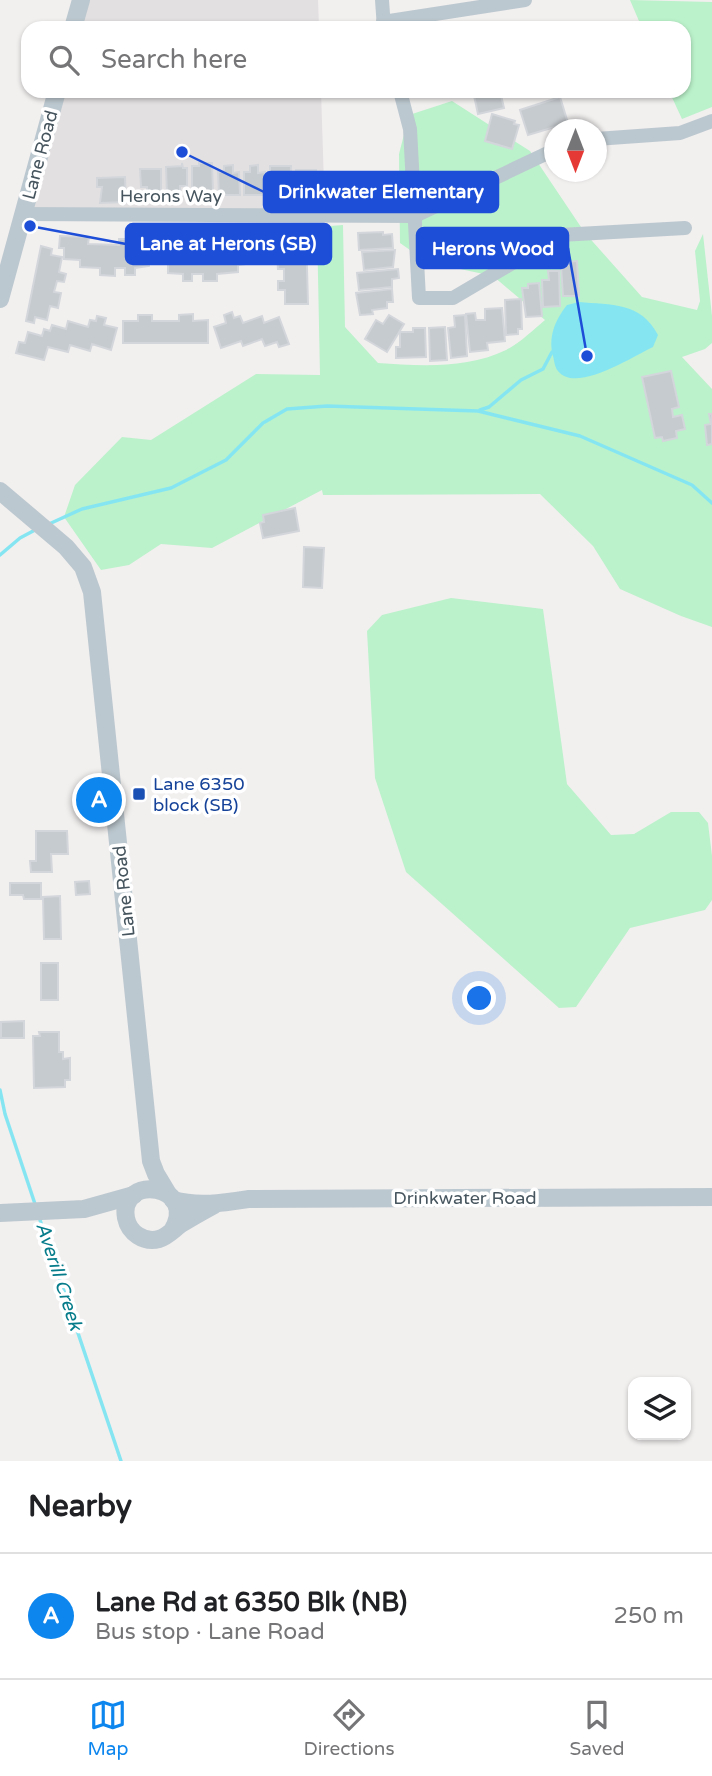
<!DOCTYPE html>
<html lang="en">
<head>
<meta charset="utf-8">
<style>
	body { margin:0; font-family:"Varela Round",sans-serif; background:#f2f2f2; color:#202124 }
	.controls { position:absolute; right:21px; bottom:21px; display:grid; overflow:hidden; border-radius:14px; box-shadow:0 2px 5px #0004 }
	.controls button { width:63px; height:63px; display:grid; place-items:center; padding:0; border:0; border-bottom:2px solid #e0e0e0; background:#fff; color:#202124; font:35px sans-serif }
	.compass { position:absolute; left:544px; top:119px; width:63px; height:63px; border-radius:50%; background:#fff; box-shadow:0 2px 5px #0004; rotate:180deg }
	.you { position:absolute; left:480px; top:999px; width:24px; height:24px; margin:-18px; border:5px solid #fff; border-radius:50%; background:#1a73e8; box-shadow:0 0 0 10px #1a73e833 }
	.badge { display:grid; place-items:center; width:46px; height:46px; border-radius:50%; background:#0d86ee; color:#fff; font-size:23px; font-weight:700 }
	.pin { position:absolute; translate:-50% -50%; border:4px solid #fff; box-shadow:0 2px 7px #0006 }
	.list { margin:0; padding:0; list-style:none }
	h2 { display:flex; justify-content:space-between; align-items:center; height:91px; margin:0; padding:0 28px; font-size:30px }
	h2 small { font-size:23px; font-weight:400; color:#757577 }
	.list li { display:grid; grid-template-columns:46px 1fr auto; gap:21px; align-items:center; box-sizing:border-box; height:126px; padding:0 28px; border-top:2px solid #e0e0e0 }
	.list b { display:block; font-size:26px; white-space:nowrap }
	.list p { margin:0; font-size:23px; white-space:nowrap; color:#757577 }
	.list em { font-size:23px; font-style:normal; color:#757577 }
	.icon { flex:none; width:38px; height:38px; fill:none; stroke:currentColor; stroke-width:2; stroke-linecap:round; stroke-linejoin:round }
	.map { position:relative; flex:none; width:712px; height:1461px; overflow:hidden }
	.search { position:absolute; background:#fff; box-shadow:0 2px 5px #0004; left:21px; right:21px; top:21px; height:77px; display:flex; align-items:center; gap:18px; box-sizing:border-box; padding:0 24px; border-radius:21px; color:#757577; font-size:26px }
	.sheet { height:217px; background:#fff }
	nav { display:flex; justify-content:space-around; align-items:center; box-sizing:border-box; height:98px; border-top:2px solid #e0e0e0; background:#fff; font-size:19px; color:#757577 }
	nav a { display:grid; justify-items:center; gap:4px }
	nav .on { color:#0d86ee }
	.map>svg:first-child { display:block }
	.education { fill:#e3e0e1 }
	.green { fill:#bbf2cb }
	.water { fill:#85e6f2 }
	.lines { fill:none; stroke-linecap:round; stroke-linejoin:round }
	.stream { stroke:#85e6f2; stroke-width:3.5 }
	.building { fill:#c6cbcf; stroke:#d3d6db; stroke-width:2 }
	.minor { stroke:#bcc8cf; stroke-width:14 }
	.tertiary { stroke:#bcc8cf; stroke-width:18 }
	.transit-dot { fill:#1a4fb4; stroke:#fff; stroke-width:2.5 }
	.labels { text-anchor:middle; stroke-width:7; stroke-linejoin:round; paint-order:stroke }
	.street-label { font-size:18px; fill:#46555e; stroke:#fff }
	.transit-label { font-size:18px; fill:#164399; stroke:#fff; text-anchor:start }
	.water-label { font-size:19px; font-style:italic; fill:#067c8b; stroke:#fff }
	.leader { fill:none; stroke:#1d4ed8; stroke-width:2.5 }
	.callout-dot { fill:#1d4ed8; stroke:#fff; stroke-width:2.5 }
	.callout { fill:#1d4ed8; stroke:#1d4ed8; stroke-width:2.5 }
	.callout-label { font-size:19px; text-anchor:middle; font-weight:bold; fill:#fff }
</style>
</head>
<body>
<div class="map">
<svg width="712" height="1461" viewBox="0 0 712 1461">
	<rect width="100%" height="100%" fill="#f2efef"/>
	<g class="education">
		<path d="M81 0H318L319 28H73Z"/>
		<path d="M57 91H321L325 216 25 214Z"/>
	</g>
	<g class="green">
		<path d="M630 0 712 2V107L682 119 669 91H684V28H642Z"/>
		<path d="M452 101 530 151 585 233 642 297 697 310 700 301 695 251 703 234 712 316V343L705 349 682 357 712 389V627L681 616 620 589 593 546 540 494 323 495 322 490 212 548 161 544 129 565 101 570 64 517 75 485 122 437 151 440 256 374 320 375 317 227 343 225 345 327 378 363C420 366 467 369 506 350 520 343 533 330 545 320L493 276 427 262 400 243 399 154 409 115Z"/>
		<path d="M451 598 543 609 567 784 611 835 634 834 671 812H699L708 823 712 856V900L705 910 630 928 576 1007 559 1008 406 872 375 778 367 631 382 615Z"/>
	</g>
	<path class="water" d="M579 302C611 305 641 302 658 335L653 347C634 356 575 394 558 371 555 368 554 360 553 356 548 337 555 320 567 305Z"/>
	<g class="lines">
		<g class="stream">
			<path d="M480 410 489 407 521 380 543 369 552 352"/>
			<path d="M49 524 82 509 171 488 226 460 263 423 287 409 327 406 478 411 580 436 692 485 712 503"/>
			<path d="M0 555 20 538 35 530"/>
			<path d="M0 1090 5 1114 36 1207"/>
			<path d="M39 1217 121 1461"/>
		</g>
	</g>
	<g class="building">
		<path d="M539 24V28H509Z"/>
		<path d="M473 91H500L504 108 478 114Z"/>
		<path d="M560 97 568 123 528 135 520 110Z"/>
		<path d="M492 114 515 121 514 124 519 125 512 149 485 141Z"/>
		<path d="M182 163 183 168H187V186H180V194L167 195 166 167 182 166Z"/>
		<path d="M199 163H212L213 192 192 193V166H199Z"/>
		<path d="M233 165V173L239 172 240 195H219L218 172H224V166Z"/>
		<path d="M258 165V173L265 172V195H244V172H250V166Z"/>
		<path d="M270 166H291L290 194H270Z"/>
		<path d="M140 169H161V195H147V187H141Z"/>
		<path d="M296 170H316V196L296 195Z"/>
		<path d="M125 177 126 202 100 203 102 187H97V178Z"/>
		<path d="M383 232V235L392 234 393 248 359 250 358 233Z"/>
		<path d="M295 233H306L308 304H285V290H278V281H284V269H278L277 255 284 254V240L296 239Z"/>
		<path d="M60 236 89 237 88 244 119 245V239H129V244H139V238H150L149 266 135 268V275H125V268H115V276L100 275V268L80 267V260L64 259V248H59Z"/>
		<path d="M229 242H253L254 263 238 265V272L217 274V281H203V274H192V281H183V274L168 273V244H178V251H188V245H199V250H229Z"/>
		<path d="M41 246 52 249 51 255 62 257 59 272 66 274 64 282 57 281 54 292 61 293 58 308 50 306 47 320 35 317 34 323 26 321Z"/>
		<path d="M395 250 393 267 364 270 362 252Z"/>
		<path d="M577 261 579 296H563L561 266 568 265V262Z"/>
		<path d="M398 269 399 278 392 279V287L359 290 357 273Z"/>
		<path d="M548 271H559L560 306 543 307 542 280H549Z"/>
		<path d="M539 283 542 316 526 317 522 288H528V284Z"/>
		<path d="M392 289 393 302H387V308L372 310 373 314 360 315 356 293Z"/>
		<path d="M521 299 522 329H518V334L506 335 505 300Z"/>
		<path d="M502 308 505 341 487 343 488 350 470 352 466 314 475 313 476 320H485V309Z"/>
		<path d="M232 312 234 318 240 316 243 323 262 316 264 323 279 317 289 344 279 347 277 342 265 346 262 339 243 346 241 341 221 348 214 327 226 323 224 315Z"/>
		<path d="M193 314V321L208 320V343H123V321H138V315H152V321H179V315Z"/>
		<path d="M389 315 404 324 387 352 365 339 376 320 383 324Z"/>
		<path d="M465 315 467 356 451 358 448 328 455 327 454 316Z"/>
		<path d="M97 316 106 318 104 325 117 328 111 350 92 344 90 351 70 345 68 352 48 347 44 360 16 353 19 342 25 343 28 332 42 336 44 329 50 331 52 325 66 329 68 321 88 327 90 320 96 321Z"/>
		<path d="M445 327 447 360 430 361 429 328Z"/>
		<path d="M413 328H425L426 357 396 358V347H400V332H413Z"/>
		<path d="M671 371 679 407 672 409 673 417 682 415 685 429 676 431 677 438 663 441 662 437 655 438 642 377Z"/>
		<path d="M709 414H712V444L707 445 705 425 711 424Z"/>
		<path d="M295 508 299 531 263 538 260 523 264 522 263 515Z"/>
		<path d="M304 547 324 548 322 588 303 587Z"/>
		<path d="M36 831H67L68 854H51L52 872H31L30 861H36Z"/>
		<path d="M89 881 90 894 76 895 75 882Z"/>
		<path d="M10 883H41V899H24L23 895H10Z"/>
		<path d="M60 896 61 939H44L43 897Z"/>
		<rect x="41" y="963" width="17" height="37"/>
		<path d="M24 1021V1038H1V1022Z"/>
		<path d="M39 1032H59V1052H63V1059L70 1058V1080H65V1087L34 1088 33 1036H40Z"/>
	</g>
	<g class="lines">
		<g class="minor">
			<path d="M382 0 384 28"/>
			<path d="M383 22 525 0"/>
			<path d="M400 91 410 129 419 298H453L560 235 685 228"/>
			<path d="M596 139 680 133 712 121"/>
			<path d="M25 214 415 216 554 150"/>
		</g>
		<g class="tertiary">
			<path d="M73 28 81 0"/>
			<path d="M0 299 57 91"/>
			<path d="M0 491 66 547 83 567 92 592 151 1161 156 1174 168 1194"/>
			<path d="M173 1200C198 1207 223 1203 249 1199L712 1197"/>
			<path d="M0 1213 84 1209 134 1195"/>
			<path d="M172 1231C200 1184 118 1173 126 1218 129 1233 144 1243 159 1239 167 1237 174 1229 181 1224 192 1217 203 1211 214 1205"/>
		</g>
	</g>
	<rect class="transit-dot" x="132" y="787" width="14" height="14" rx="3.5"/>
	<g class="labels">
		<g class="street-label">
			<text transform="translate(40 155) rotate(-75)" y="6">Lane Road</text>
			<text x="171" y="202">Herons Way</text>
			<text transform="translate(124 891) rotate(-96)" y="6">Lane Road</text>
			<text x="465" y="1204">Drinkwater Road</text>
		</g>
		<g class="transit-label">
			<text x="153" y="790">Lane 6350<tspan x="153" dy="21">block (SB)</tspan></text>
		</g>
		<g class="water-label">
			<text transform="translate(60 1276) rotate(72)" y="7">Averill Creek</text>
		</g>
	</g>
	<path class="leader" d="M182 152L264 192M30 226L126 244M587 356L568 248"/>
	<g class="callout-dot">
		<circle cx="182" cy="152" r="7"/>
		<circle cx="30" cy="226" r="7"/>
		<circle cx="587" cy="356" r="7"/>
	</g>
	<g class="callout">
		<rect x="264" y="172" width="234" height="40" rx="7"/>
		<rect x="126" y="224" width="205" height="40" rx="7"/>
		<rect x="417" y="228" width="151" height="40" rx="7"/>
	</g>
	<g class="callout-label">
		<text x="381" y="198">Drinkwater Elementary</text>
		<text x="228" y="250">Lane at Herons (SB)</text>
		<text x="493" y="255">Herons Wood</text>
	</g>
</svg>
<div class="controls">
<button><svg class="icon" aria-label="layers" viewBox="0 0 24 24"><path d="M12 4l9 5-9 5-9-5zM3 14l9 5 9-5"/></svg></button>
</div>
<svg class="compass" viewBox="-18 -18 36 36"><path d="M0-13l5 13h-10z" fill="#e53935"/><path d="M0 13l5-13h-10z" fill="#757577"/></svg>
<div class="you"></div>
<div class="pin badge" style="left:99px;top:800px">A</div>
<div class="search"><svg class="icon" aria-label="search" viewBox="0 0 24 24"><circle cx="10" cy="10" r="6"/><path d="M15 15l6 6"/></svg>Search here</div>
</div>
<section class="sheet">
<h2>Nearby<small></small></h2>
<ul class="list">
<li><span class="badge">A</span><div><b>Lane Rd at 6350 Blk (NB)</b><p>Bus stop · Lane Road</p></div><em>250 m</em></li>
</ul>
</section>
<nav>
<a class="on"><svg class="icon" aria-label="map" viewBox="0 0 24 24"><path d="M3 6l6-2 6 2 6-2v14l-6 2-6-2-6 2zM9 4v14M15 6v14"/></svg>Map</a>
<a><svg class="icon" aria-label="directions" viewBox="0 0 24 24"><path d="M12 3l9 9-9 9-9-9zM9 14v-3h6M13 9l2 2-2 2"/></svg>Directions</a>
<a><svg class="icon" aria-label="saved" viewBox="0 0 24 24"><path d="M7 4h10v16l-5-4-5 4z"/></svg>Saved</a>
</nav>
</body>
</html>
